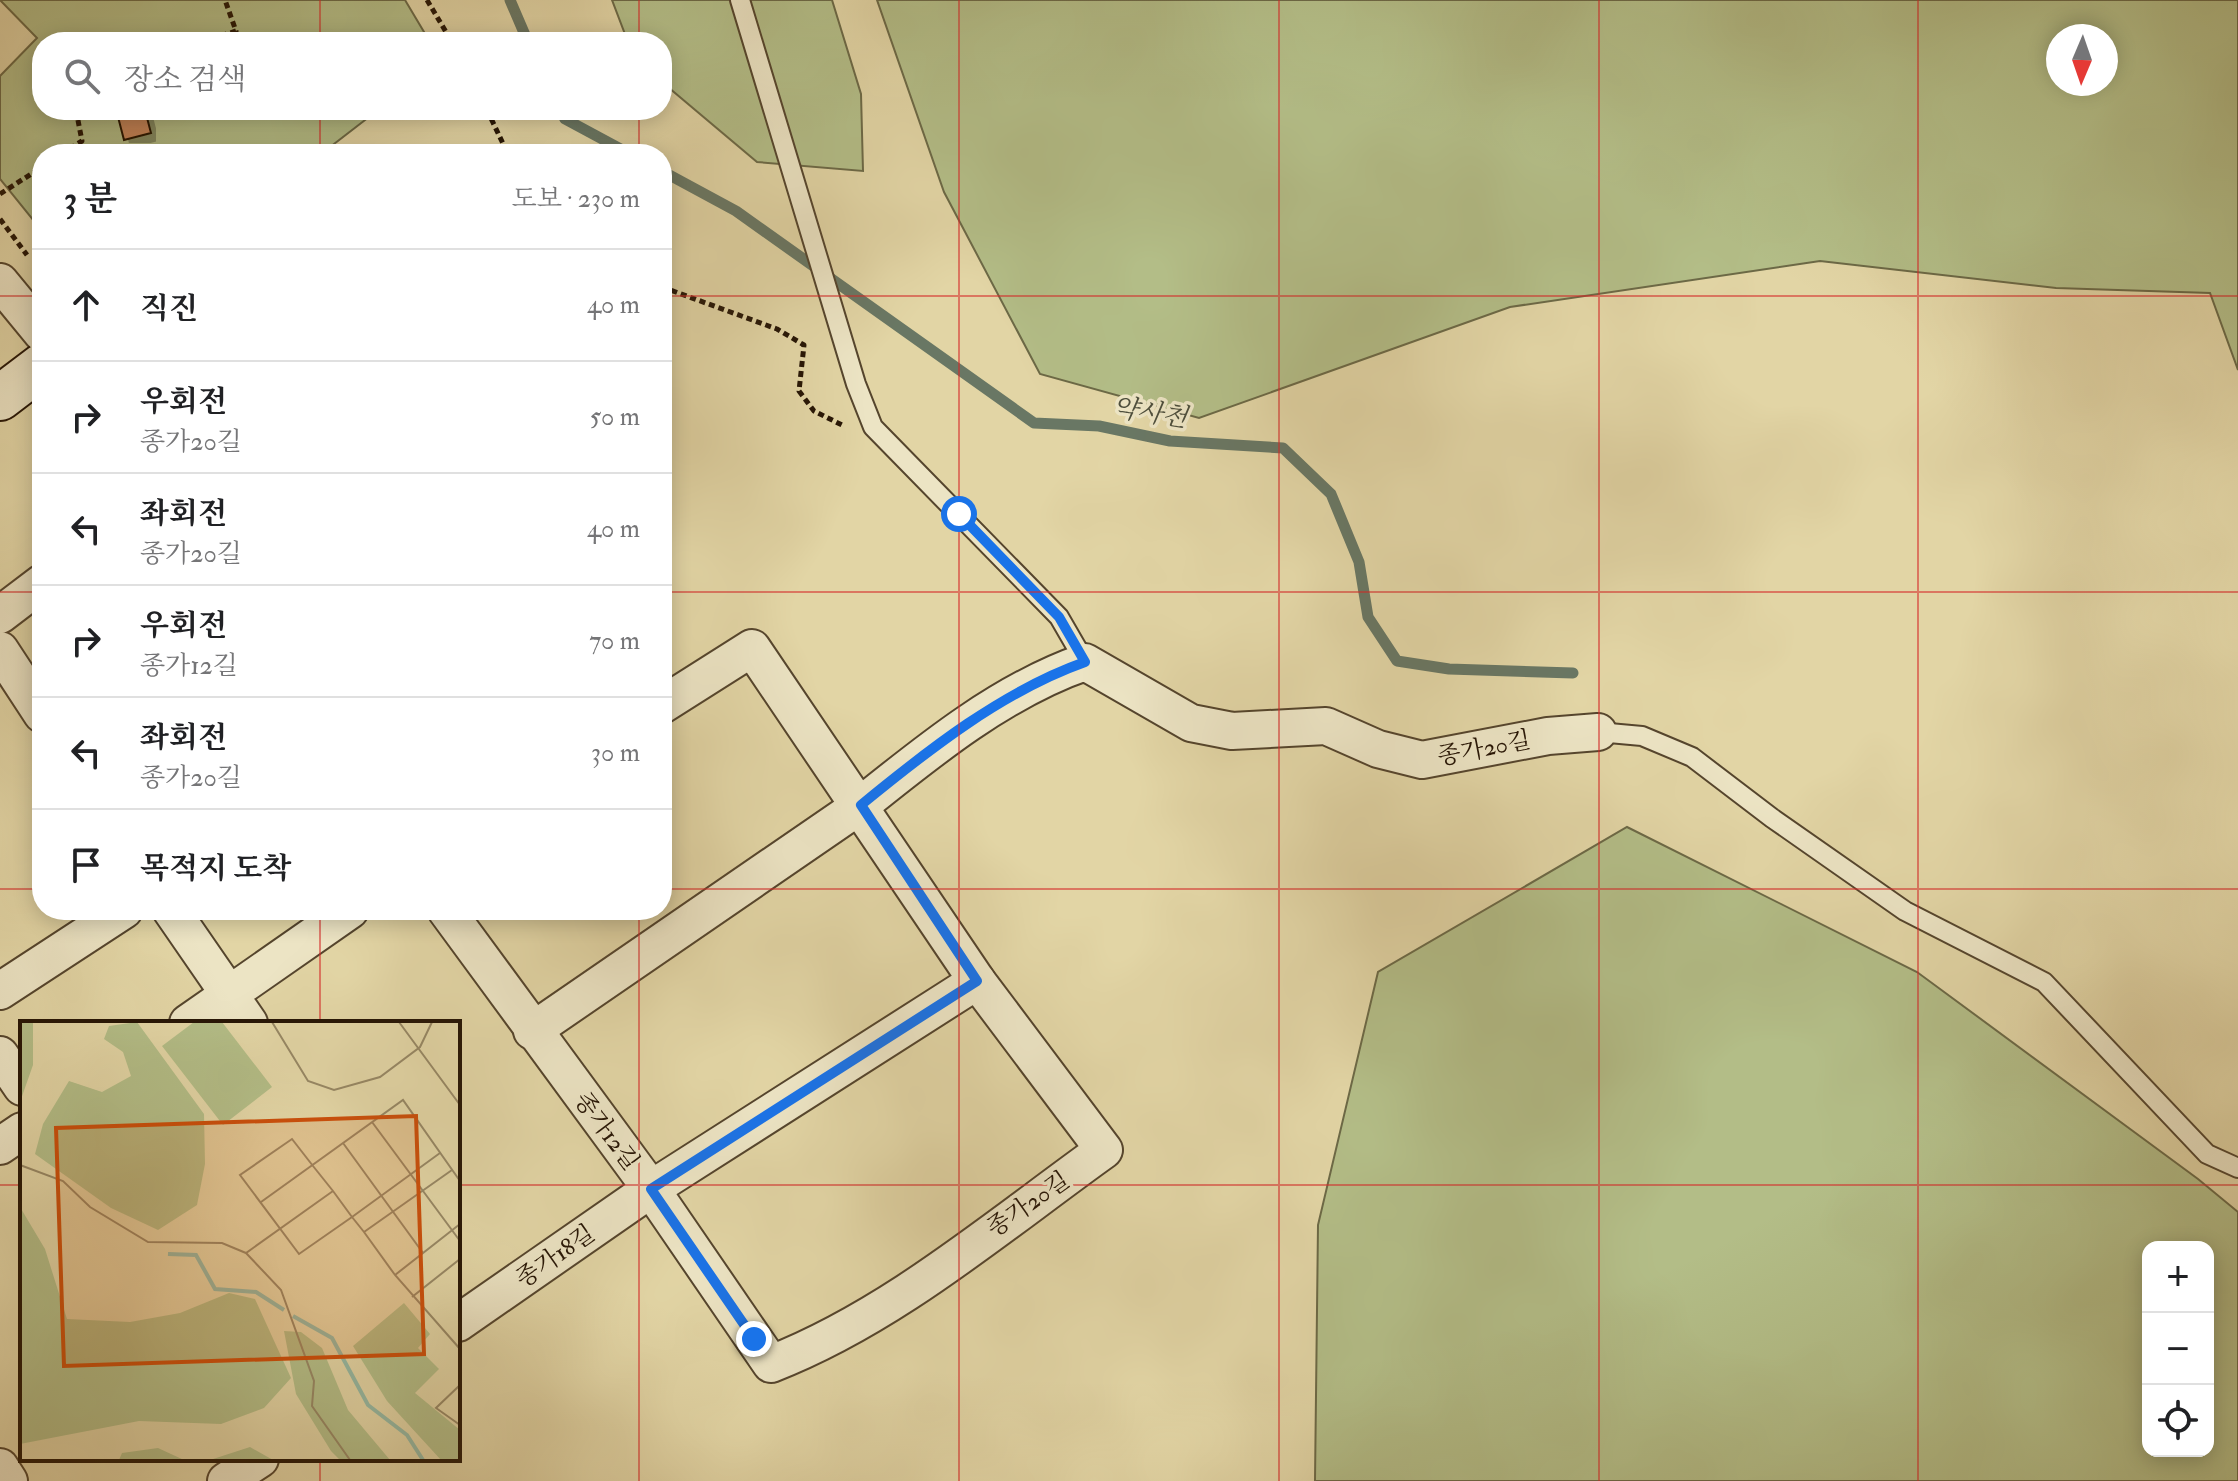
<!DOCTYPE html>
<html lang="ko">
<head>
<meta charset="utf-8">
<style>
	body { margin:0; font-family:"IM FELL Double Pica","Noto Serif KR",serif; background:#f6f6f6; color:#202124 }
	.controls { position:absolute; right:24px; bottom:24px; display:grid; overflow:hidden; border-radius:16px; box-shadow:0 4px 20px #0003 }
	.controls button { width:72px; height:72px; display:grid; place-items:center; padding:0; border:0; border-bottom:2px solid #e0e0e0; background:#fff; color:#202124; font:40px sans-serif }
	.compass { position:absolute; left:2046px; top:24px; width:72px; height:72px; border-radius:50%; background:#fff; box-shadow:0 4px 20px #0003; rotate:182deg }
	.stop { position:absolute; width:24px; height:24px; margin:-18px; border:6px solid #1a73e8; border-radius:50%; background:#fff }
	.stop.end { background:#1a73e8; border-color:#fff; box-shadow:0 2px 8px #0008 }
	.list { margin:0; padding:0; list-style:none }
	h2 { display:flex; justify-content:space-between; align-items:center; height:104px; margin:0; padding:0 32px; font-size:34px }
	h2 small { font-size:26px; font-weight:400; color:#757577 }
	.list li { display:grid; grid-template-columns:52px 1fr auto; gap:24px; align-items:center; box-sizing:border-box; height:112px; padding:0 32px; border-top:2px solid #e0e0e0 }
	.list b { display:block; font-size:30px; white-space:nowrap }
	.list p { margin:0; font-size:26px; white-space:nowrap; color:#757577 }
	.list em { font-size:26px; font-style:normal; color:#757577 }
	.icon { flex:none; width:44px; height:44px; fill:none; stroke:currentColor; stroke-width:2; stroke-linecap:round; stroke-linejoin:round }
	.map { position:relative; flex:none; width:2238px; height:1481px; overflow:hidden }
	.search { position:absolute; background:#fff; box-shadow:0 4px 20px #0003; left:32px; top:32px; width:640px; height:88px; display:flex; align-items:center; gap:20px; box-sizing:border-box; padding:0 28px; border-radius:32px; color:#757577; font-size:30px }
	.panel { position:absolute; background:#fff; box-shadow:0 4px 20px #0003; left:32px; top:144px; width:640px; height:776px; border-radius:32px }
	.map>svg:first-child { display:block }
	.green { fill:#b3bd87; stroke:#6c6946; stroke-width:2; fill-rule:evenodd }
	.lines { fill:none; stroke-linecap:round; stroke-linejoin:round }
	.stream { stroke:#697764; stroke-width:11 }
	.building { fill:#c7875b; stroke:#261505; stroke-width:2; filter:url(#shadow) }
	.lane-casing { stroke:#55452d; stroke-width:22 }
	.street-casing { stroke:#55452d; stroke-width:40 }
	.secondary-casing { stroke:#261505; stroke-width:48 }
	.path { stroke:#261505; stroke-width:5; stroke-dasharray:6 4; stroke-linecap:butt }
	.lane { stroke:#ece4c4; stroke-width:18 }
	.street { stroke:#ece4c4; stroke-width:36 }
	.secondary { stroke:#ece4c4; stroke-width:44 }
	.route { stroke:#1a73e8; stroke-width:10 }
	.grid { fill:none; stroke:#d62828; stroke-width:2; stroke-opacity:0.55 }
	.labels { text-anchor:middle; stroke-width:7; stroke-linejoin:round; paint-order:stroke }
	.street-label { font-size:24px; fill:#261505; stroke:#ece4c4 }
	.water-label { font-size:26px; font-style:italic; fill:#4d4e3c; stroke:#ece4c4 }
	.inset-river { fill:none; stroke:#95b9a3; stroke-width:4 }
	.inset-road { fill:none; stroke:#978865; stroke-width:2 }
	.view { fill:#cb4f0b; fill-opacity:0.15; stroke:#cb4f0b; stroke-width:4 }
	.inset-edge { fill:none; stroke:#261505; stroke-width:4 }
</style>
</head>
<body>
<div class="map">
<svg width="2238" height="1481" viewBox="0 0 2238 1481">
	<defs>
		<filter id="shadow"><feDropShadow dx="7" dy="7" stdDeviation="0" flood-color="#0004"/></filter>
	</defs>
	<rect width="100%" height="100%" fill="#e2d5a5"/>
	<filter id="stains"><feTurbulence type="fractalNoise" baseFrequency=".0025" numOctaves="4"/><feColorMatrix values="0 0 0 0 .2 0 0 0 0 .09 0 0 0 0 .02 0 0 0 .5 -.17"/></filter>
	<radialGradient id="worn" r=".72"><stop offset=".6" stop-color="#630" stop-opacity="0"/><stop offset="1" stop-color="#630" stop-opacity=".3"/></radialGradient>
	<g class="green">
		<path d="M0 0H405L430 42H42V110H378L321 154H42V231L0 179V76L37 38Z"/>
		<path d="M612 0H832L861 94 863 171 757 162 662 82V42H628Z"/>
		<path d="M877 0H2238V370L2210 293 2056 288 1820 261 1510 307 1199 418 1040 374 944 192ZM2058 36H2106V84H2058Z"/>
		<path d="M1627 827 1917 972 2198 1179 2238 1212V1481H1315L1318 1225 1378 972ZM2208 1247V1451H2148V1247Z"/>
	</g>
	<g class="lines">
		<g class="stream">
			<path d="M510 0 528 42"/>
			<path d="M560 110 565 119 630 154"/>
			<path d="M662 171 736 211 1034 423 1099 426 1170 441 1283 448 1331 494 1359 562 1368 617 1397 661 1449 669 1573 673"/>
		</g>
	</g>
	<path class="building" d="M107 110H145L151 133 124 140 117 113Z"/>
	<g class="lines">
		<g class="lane-casing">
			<g id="lane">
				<path d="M740 0 856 384 873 427 1059 617 1085 662"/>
				<path d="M1598 732 1642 736 1692 757 1772 818 1905 911 2044 982 2207 1154 2238 1168"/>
			</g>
		</g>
		<g class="street-casing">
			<g id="street">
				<path d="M0 282 42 333"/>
				<path d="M0 615 42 583"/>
				<path d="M0 650 42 714"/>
				<path d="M171 910 249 1023"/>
				<path d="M446 910 651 1189 771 1364C892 1317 999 1225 1104 1150L977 981 752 648 662 705"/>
				<path d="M0 991 124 910"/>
				<path d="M188 1023 350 910"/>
				<path d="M532 1031 861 805C928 751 1003 690 1085 662L1191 723 1232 731 1326 726 1378 749 1422 760 1548 736 1598 732"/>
				<path d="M0 1055 22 1087"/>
				<path d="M0 1146 22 1131"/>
				<path d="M458 1323 651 1189 977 981"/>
				<path d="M0 1467 9 1481"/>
				<path d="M226 1481 260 1459"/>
			</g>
		</g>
		<g class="secondary-casing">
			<path id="secondary" d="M0 398 42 366"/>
		</g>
		<g class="path">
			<path d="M427 0 452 42"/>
			<path d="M202 42 236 31 225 0"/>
			<path d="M487 110 508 154"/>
			<path d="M61 154 82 141 76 110"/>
			<path d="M0 194 42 167"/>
			<path d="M0 219 27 255"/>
			<path d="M662 287 777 329 804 345 799 391 814 411 842 425"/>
		</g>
		<use href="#lane" class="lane"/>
		<use href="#street" class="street"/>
		<use href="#secondary" class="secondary"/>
	</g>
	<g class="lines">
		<path class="route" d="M754 1339 651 1189 977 981 861 805C928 750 1003 691 1085 662L1059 617 959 514"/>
	</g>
	<path class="grid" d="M320 0V42M639 0V42M959 0V1481M1279 0V1481M1599 0V1481M1918 0V1481M320 110V154M639 110V154M0 296H42M662 296H2238M0 592H42M662 592H2238M0 889H42M662 889H2238M320 910V1023M639 910V1481M0 1185H22M458 1185H2238M320 1459V1481"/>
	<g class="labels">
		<g class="street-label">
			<text transform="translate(1484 748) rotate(-11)" y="8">종가20길</text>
			<text transform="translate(607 1131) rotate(53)" y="8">종가12길</text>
			<text transform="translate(1028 1204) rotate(-35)" y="8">종가20길</text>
			<text transform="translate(555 1256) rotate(-35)" y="8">종가18길</text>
		</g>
		<g class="water-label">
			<text transform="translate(1150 412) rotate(9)" y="9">약사천</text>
		</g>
	</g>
	<g transform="translate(20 1021)">
		<rect width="440" height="440" fill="#e2d5a5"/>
		<path d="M0 1H13V44L0 81ZM117 1 184 93 185 143 177 184 138 209 91 187 15 133 23 103 49 60 82 71 111 55 103 31 84 18 89 5ZM174 1H202L252 66 203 104 142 25ZM0 186 25 228 47 298 110 301 160 292 209 272 235 278 271 357 244 387 201 403 119 400 0 423ZM384 282 410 313 398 327 419 348 395 372 440 409V439H421L367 380 333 325ZM264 310 281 311 302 327 328 389 370 439H320L311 430 276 373ZM230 426 253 439H190ZM138 427 164 439H99L102 432Z" fill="#b3bd87"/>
		<path class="inset-river" d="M148 233 176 234 195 268 236 271 264 289M273 295 312 317 348 384 387 414 403 439"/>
		<path class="inset-road" d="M252 1 288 60 314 69 360 56 400 26 412 1M379 1 440 84M352 101 440 220M323 122 403 232M420 132 332 196 279 233 220 154 272 118 293 145 313 170 332 196 344 211 375 254 440 328M0 144 43 160 70 186 128 221 202 222 226 232 313 170M241 181 383 79 440 160M344 211 432 149M226 232 261 269 294 360 292 385 330 439M375 254 440 203M392 276 440 238M440 364 416 387 440 404"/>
		<path class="view" d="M396 95 404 333 44 345 36 107Z"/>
		<rect width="440" height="440" class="inset-edge"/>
	</g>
	<rect width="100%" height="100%" filter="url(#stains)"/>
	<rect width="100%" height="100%" fill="url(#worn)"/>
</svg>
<div class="controls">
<button>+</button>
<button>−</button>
<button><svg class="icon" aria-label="locate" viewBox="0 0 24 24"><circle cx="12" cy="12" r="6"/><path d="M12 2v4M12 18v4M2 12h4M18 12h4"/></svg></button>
</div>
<svg class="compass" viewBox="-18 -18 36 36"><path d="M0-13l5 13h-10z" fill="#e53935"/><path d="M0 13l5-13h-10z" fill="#757577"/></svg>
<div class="stop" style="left:959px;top:514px"></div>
<div class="stop end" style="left:754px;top:1339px"></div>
<div class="search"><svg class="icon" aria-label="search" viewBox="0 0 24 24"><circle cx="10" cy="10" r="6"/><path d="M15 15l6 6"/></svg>장소 검색</div>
<section class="panel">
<h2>3 분<small>도보 · 230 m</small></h2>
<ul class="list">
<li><svg class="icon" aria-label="ahead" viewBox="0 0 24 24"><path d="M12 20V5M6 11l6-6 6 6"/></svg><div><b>직진</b></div><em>40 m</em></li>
<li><svg class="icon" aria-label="right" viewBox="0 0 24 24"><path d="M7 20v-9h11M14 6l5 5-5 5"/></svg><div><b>우회전</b><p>종가20길</p></div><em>50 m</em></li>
<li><svg class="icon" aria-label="left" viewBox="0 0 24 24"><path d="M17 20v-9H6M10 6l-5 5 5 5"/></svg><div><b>좌회전</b><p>종가20길</p></div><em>40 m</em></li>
<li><svg class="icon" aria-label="right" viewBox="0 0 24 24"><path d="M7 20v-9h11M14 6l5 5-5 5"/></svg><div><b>우회전</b><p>종가12길</p></div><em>70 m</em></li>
<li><svg class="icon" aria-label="left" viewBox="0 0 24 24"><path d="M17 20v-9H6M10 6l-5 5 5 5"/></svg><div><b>좌회전</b><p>종가20길</p></div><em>30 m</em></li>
<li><svg class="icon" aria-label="arrive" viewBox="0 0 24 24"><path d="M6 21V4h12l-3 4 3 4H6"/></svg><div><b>목적지 도착</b></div></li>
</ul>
</section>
</div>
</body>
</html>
